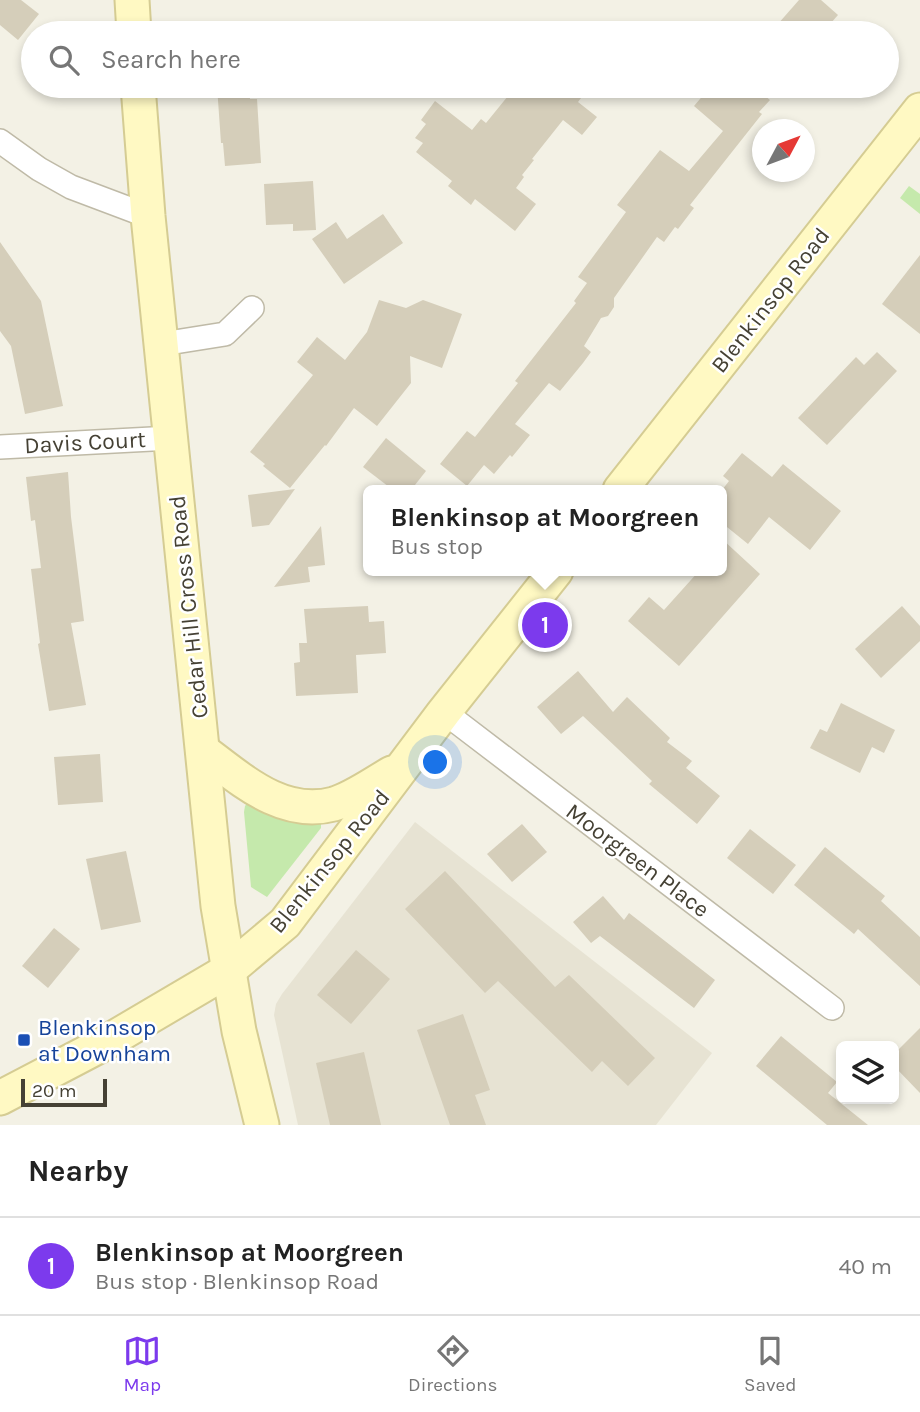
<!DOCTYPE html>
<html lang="en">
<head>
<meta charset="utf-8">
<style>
	body { margin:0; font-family:Karla,sans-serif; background:#f6f6f6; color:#222 }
	.controls { position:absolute; right:21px; bottom:21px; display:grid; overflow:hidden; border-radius:10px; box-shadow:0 4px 10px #0003 }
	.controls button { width:63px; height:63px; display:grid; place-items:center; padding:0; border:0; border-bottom:2px solid #e0e0e0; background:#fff; color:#222; font:35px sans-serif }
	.compass { position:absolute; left:752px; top:119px; width:63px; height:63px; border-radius:50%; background:#fff; box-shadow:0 4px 10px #0003; rotate:49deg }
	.scale { position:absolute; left:21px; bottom:18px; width:86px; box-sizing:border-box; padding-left:7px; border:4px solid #454134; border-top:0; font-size:19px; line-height:24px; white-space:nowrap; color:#454134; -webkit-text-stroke:5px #fff; paint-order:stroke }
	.you { position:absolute; left:436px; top:763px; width:24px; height:24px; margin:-18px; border:5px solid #fff; border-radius:50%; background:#1a73e8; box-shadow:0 0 0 10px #1a73e833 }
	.badge { display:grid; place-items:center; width:46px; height:46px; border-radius:50%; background:#7c3aed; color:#fff; font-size:23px; font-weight:700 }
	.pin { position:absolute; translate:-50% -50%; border:4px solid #fff; box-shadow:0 2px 7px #0006 }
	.popup { position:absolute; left:363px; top:485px; width:364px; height:91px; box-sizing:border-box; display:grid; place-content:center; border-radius:10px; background:#fff; filter:drop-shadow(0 2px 5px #0005); font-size:23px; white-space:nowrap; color:#767676 }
	.popup b { font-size:26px; color:#222 }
	.popup::after { content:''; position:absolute; left:50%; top:100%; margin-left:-14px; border:14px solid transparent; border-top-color:#fff }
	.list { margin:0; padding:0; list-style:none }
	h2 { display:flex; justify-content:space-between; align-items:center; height:91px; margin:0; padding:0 28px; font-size:30px }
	h2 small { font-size:23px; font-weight:400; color:#767676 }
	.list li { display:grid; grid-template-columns:46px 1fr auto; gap:21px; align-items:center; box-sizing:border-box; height:98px; padding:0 28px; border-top:2px solid #e0e0e0 }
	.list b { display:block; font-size:26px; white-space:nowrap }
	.list p { margin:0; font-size:23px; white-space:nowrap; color:#767676 }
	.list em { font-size:23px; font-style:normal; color:#767676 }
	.icon { flex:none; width:38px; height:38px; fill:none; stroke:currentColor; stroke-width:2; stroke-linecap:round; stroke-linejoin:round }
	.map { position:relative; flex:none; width:920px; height:1125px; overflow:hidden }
	.search { position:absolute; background:#fff; box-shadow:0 4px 10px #0003; left:21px; right:21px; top:21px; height:77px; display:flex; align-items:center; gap:18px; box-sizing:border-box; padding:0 24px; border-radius:38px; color:#767676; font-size:26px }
	.sheet { height:189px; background:#fff }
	nav { display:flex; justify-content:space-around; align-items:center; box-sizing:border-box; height:98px; border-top:2px solid #e0e0e0; background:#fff; font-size:19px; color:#767676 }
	nav a { display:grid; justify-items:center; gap:4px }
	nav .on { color:#7c3aed }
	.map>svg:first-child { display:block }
	.residential { fill:#e7e3d3 }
	.green { fill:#c5e9ac }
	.building { fill:#d5ceba }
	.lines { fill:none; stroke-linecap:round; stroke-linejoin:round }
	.street-casing { stroke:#bfbaa7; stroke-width:26 }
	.secondary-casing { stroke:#d5cc93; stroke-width:37 }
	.street { stroke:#fff; stroke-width:23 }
	.secondary { stroke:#fff9c3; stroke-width:33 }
	.transit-dot { fill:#1a4fb4; stroke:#fff; stroke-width:2.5 }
	.labels { text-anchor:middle; stroke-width:5; stroke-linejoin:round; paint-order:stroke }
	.street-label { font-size:23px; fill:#454134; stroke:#fff }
	.transit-label { font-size:23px; fill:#164399; stroke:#fff; text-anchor:start }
</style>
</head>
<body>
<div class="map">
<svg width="920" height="1125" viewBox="0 0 920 1125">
	<rect width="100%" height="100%" fill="#f3f1e5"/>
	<path class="residential" d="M415 822 712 1053 656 1125H298L274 1015 276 1004 282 994Z"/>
	<g class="green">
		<path d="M909 186 920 194V214L900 198Z"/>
		<path d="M249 801 321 822V828L267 897 251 887 244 812 245 806Z"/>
	</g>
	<g class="building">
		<path d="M0 0H21L39 14 18 40 0 25Z"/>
		<path d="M799 0H821L838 15 822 33H770Z"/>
		<path d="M217 86H249L250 99H257L261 163 225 166 223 143H221Z"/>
		<path d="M516 86H590L578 102 597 117 582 135 563 120 532 159 534 160 522 175 524 177 516 188 536 204 515 231 475 199 471 205 448 186 452 181 416 152 423 143 415 138 426 124 421 120 435 101 472 130 481 119 486 123Z"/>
		<path d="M711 86H753L770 100 759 112 762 114 690 205 694 208 678 229 675 227 664 242 657 237 614 298V307L608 316 601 318 584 346 591 352 583 363 560 391 549 383 515 424 530 435 512 457 510 455 494 474 484 465 467 486 440 464 467 431 475 437 518 383 515 381 576 303 574 301 587 283 578 277 626 212 617 205 660 150 689 171 723 131 694 106Z"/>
		<path d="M313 181 316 230 293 231V224L266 225 264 184Z"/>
		<path d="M383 214 403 243 344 284 312 239 336 222 347 239Z"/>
		<path d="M0 242 41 301 63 406 25 414 11 346 0 331Z"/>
		<path d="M920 255V334L882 304Z"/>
		<path d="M379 300 406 308 423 300 462 314 442 368 410 356 411 383 377 426 354 408 326 446 325 445 290 488 263 466 265 464 250 452 313 375 297 362 317 337 345 360 367 332Z"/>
		<path d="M877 352 897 371 827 445 798 418 856 357 864 365Z"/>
		<path d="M386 438 426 471 411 490H393L363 467Z"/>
		<path d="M742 453 772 477 783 464 841 511 810 550 769 517 748 544 722 523V490L729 481 723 476Z"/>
		<path d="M68 472 71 517 84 621 71 623 86 705 49 711 38 644 40 643 31 569 41 568 35 520 31 521 26 477Z"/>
		<path d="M295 489 269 525 252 527 248 495Z"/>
		<path d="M321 526 325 565 308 567 310 582 274 587Z"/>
		<path d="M722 539 760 574 679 666 628 621 649 597 664 610 699 571H722Z"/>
		<path d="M368 606 369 622 384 621 386 653 356 655 358 693 296 696 294 663 300 662 299 643H307L304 609Z"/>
		<path d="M902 606 920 626V641L881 678 855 649Z"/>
		<path d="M578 671 613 712 627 697 670 738 667 742 692 761 686 768 720 796 697 824 649 784 652 781 583 716 561 734 537 707Z"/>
		<path d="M841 703 895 730 884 753 872 747 860 773 810 748 820 729 827 732Z"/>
		<path d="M100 754 103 802 58 805 54 757Z"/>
		<path d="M522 824 547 852 512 882 487 854Z"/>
		<path d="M750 829 796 865 773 894 727 858Z"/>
		<path d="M825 847 885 896 881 901 920 937V986L858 929 854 934 794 885Z"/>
		<path d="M126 851 141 922 101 930 86 859Z"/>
		<path d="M445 871 555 987 569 975 655 1058 628 1086 602 1061 592 1072 498 981 485 993 405 909Z"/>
		<path d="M603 896 624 920 629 913 715 980 694 1008 600 936 591 943 573 922Z"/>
		<path d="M54 928 80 949 48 988 22 966Z"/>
		<path d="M356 950 390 979 351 1024 317 995Z"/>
		<path d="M463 1014 490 1090 475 1095 486 1125H450L417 1030Z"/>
		<path d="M920 1028V1093L894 1066V1054Z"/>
		<path d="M781 1036 837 1082 828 1093 868 1125H827L756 1066Z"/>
		<path d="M364 1052 381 1125H330L316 1063Z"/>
	</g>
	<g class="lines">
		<g class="street-casing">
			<g id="street">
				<path d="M0 141 39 169 71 187 148 216"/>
				<path d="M162 344 225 334 252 308"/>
				<path d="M0 447 171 438"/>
				<path d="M444 712 832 1008"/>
			</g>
		</g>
		<g class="secondary-casing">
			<g id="secondary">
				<path d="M132 0 134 33"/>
				<path d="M138 86 148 216 218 906 239 1031 262 1125"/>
				<path d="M620 490 920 110"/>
				<path d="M203 751C241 779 282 818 334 804 354 798 374 783 392 773"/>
				<path d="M0 1098 105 1043 229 970 285 923 444 712 556 571"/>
			</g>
		</g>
		<use href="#street" class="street"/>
		<use href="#secondary" class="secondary"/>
	</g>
	<rect class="transit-dot" x="17" y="1033" width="14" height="14" rx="3.5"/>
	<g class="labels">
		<g class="street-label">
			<text transform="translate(770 300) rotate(-52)" y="8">Blenkinsop Road</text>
			<text transform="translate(85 442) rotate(-3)" y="8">Davis Court</text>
			<text transform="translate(188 607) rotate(-96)" y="8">Cedar Hill Cross Road</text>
			<text transform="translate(638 860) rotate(37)" y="8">Moorgreen Place</text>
			<text transform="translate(329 861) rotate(-51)" y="8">Blenkinsop Road</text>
		</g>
		<g class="transit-label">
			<text x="38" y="1035">Blenkinsop<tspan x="38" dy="26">at Downham</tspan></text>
		</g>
	</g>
</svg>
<div class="controls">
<button><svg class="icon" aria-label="layers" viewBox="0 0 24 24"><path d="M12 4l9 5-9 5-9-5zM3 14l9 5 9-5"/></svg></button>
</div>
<svg class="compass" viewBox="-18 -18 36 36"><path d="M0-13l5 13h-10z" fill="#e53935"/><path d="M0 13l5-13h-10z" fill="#767676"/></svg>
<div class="scale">20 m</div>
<div class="you"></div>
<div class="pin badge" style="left:545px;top:625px">1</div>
<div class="popup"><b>Blenkinsop at Moorgreen</b>Bus stop</div>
<div class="search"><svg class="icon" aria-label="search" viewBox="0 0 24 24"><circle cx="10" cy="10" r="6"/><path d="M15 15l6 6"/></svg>Search here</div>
</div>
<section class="sheet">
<h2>Nearby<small></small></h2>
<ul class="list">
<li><span class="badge">1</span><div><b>Blenkinsop at Moorgreen</b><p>Bus stop · Blenkinsop Road</p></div><em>40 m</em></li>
</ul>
</section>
<nav>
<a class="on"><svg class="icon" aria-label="map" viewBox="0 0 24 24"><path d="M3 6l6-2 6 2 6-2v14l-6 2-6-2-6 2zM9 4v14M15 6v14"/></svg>Map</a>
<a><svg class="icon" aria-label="directions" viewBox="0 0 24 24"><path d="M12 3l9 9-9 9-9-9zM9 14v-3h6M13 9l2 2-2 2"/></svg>Directions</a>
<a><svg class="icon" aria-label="saved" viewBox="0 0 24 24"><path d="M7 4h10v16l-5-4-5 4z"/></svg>Saved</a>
</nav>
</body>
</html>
